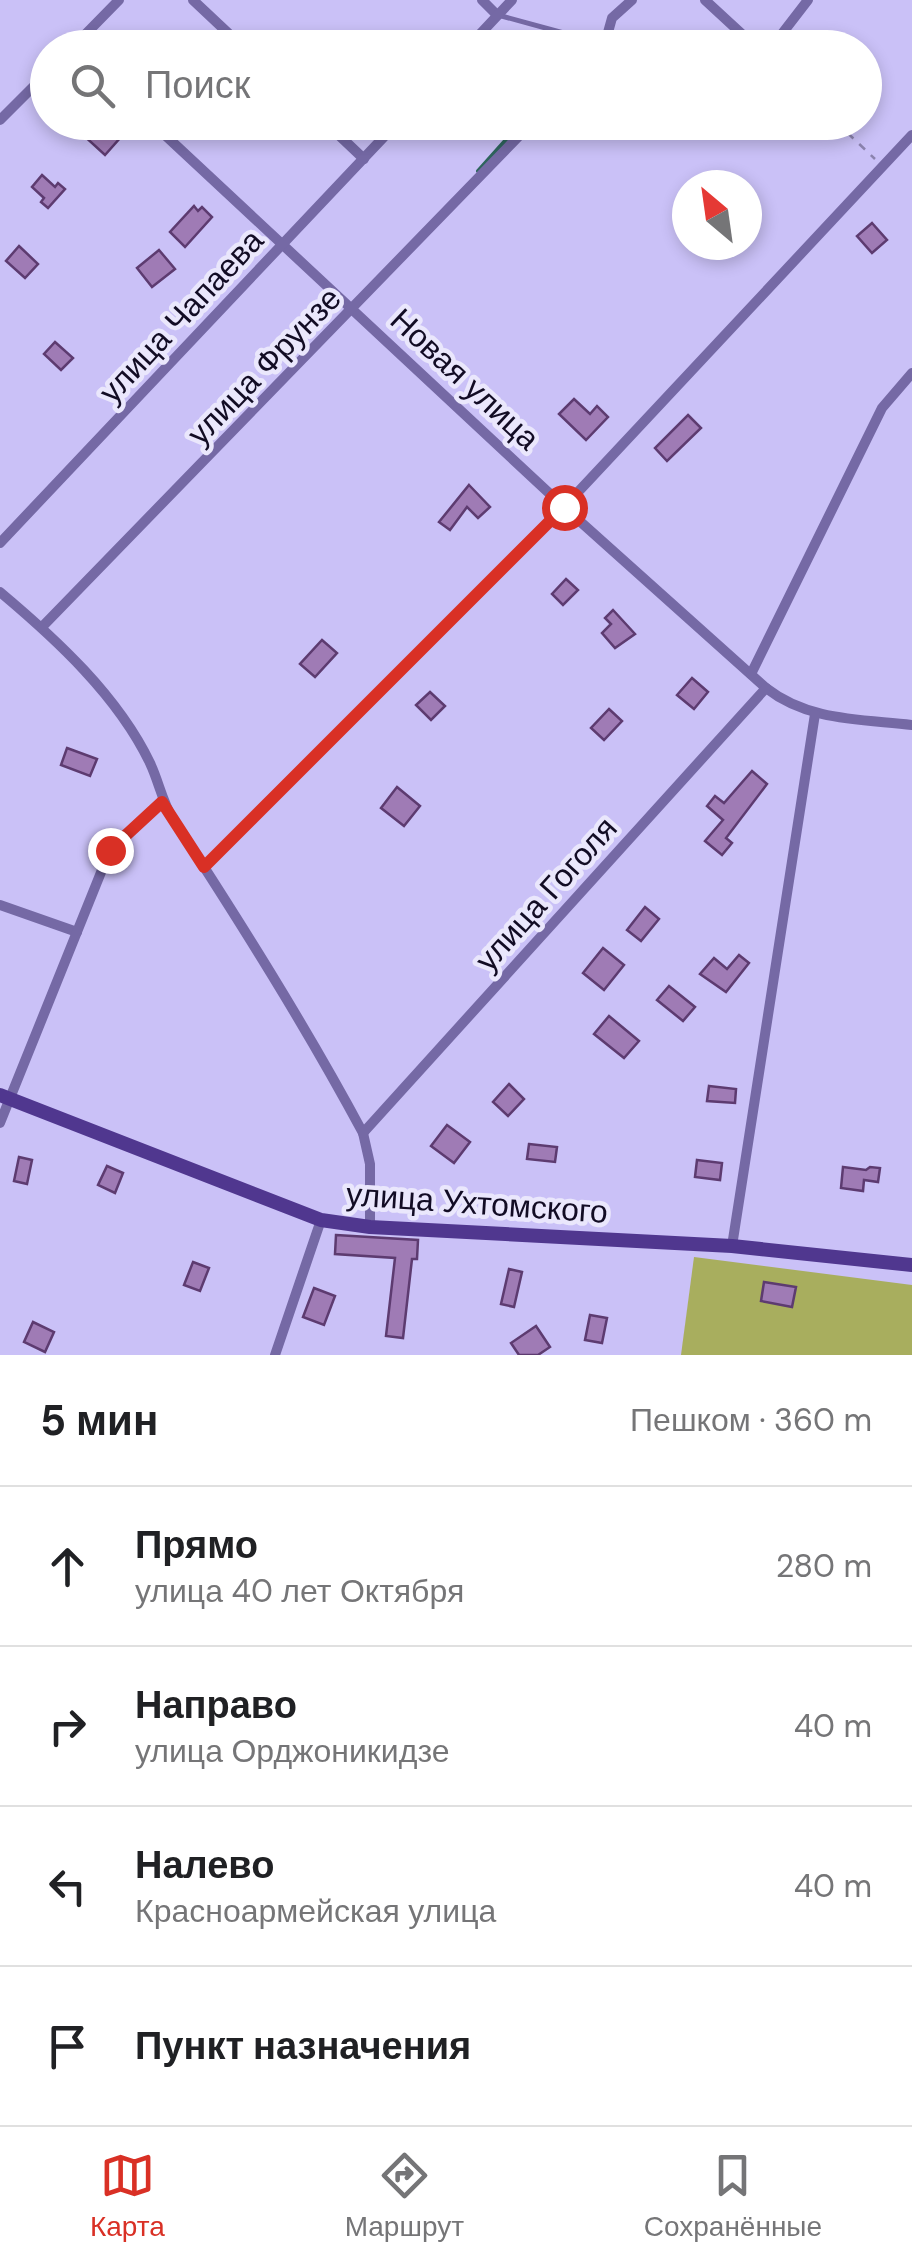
<!DOCTYPE html>
<html lang="ru">
<head>
<meta charset="utf-8">
<style>
	body { margin:0; font-family:"DM Sans",sans-serif; background:#f2f2f2; color:#202124 }
	.compass { position:absolute; left:672px; top:170px; width:90px; height:90px; border-radius:50%; background:#fff; box-shadow:0 5px 15px #0003; rotate:331deg }
	.stop { position:absolute; width:30px; height:30px; margin:-22px; border:8px solid #d93025; border-radius:50%; background:#fff }
	.stop.end { background:#d93025; border-color:#fff; box-shadow:0 2px 10px #0008 }
	.list { margin:0; padding:0; list-style:none }
	h2 { display:flex; justify-content:space-between; align-items:center; height:130px; margin:0; padding:0 40px; font-size:42px }
	h2 small { font-size:32px; font-weight:400; color:#757577 }
	.list li { display:grid; grid-template-columns:65px 1fr auto; gap:30px; align-items:center; box-sizing:border-box; height:160px; padding:0 40px; border-top:2px solid #e0e0e0 }
	.list b { display:block; font-size:38px; white-space:nowrap }
	.list p { margin:0; font-size:32px; white-space:nowrap; color:#757577 }
	.list em { font-size:32px; font-style:normal; color:#757577 }
	.icon { flex:none; width:55px; height:55px; fill:none; stroke:currentColor; stroke-width:2; stroke-linecap:round; stroke-linejoin:round }
	.map { position:relative; flex:none; width:912px; height:1355px; overflow:hidden }
	.search { position:absolute; background:#fff; box-shadow:0 5px 15px #0003; left:30px; right:30px; top:30px; height:110px; display:flex; align-items:center; gap:25px; box-sizing:border-box; padding:0 35px; border-radius:55px; color:#757577; font-size:38px }
	.sheet { height:770px; background:#fff }
	nav { display:flex; justify-content:space-around; align-items:center; box-sizing:border-box; height:140px; border-top:2px solid #e0e0e0; background:#fff; font-size:28px; color:#757577 }
	nav a { display:grid; justify-items:center; gap:5px }
	nav .on { color:#d93025 }
	.map>svg:first-child { display:block }
	.green { fill:#a8ae5e }
	.lines { fill:none; stroke-linecap:round; stroke-linejoin:round }
	.stream { stroke:#2e655d; stroke-width:4 }
	.building { fill:#9f7bb5; stroke:#5d3b70; stroke-width:2.5 }
	.path { stroke:#8b83ae; stroke-width:2.5; stroke-dasharray:8 8; stroke-linecap:butt }
	.lane { stroke:#7569a5; stroke-width:5 }
	.street { stroke:#7569a5; stroke-width:10 }
	.secondary { stroke:#50378f; stroke-width:14 }
	.route { stroke:#d93025; stroke-width:12 }
	.labels { text-anchor:middle; stroke-width:9; stroke-linejoin:round; paint-order:stroke }
	.street-label { font-size:32px; fill:#120c24; stroke:#eae7fc }
</style>
</head>
<body>
<div class="map">
<svg width="912" height="1355" viewBox="0 0 912 1355">
	<rect width="100%" height="100%" fill="#cac1f7"/>
	<path class="green" d="M694 1257 912 1285V1355H681Z"/>
	<g class="lines">
		<path class="stream" d="M478 171 522 122"/>
	</g>
	<g class="building">
		<path d="M69 122H103L120 138 105 155Z"/>
		<path d="M42 175 55 187 58 183 65 189 48 208 41 202 44 198 32 187Z"/>
		<path d="M194 206 198 211 202 207 212 217 185 247 170 232Z"/>
		<path d="M872 223 887 240 872 253 857 236Z"/>
		<path d="M19 246 38 264 25 278 6 261Z"/>
		<path d="M159 250 175 269 152 287 137 268Z"/>
		<path d="M55 342 73 358 61 370 44 354Z"/>
		<path d="M574 399 590 414 597 406 608 417 586 440 559 414Z"/>
		<path d="M688 415 701 428 667 461 655 448Z"/>
		<path d="M469 485 490 507 478 518 467 507 450 530 439 522Z"/>
		<path d="M566 579 578 590 563 605 552 594Z"/>
		<path d="M613 610 635 634 615 648 602 633 611 624 605 618Z"/>
		<path d="M322 640 337 653 315 677 300 664Z"/>
		<path d="M692 678 708 692 694 709 677 695Z"/>
		<path d="M430 692 445 706 431 720 416 705Z"/>
		<path d="M609 709 622 721 604 740 591 728Z"/>
		<path d="M67 748 97 759 90 776 61 765Z"/>
		<path d="M752 771 767 784 726 838 732 843 722 855 705 841 723 820 707 806 715 796 724 803Z"/>
		<path d="M397 787 420 806 404 826 381 808Z"/>
		<path d="M645 907 659 919 641 941 627 930Z"/>
		<path d="M603 948 624 965 604 990 583 973Z"/>
		<path d="M739 955 749 963 726 992 700 974 714 958 727 969Z"/>
		<path d="M669 986 695 1007 683 1021 657 1000Z"/>
		<path d="M609 1016 639 1041 624 1058 594 1034Z"/>
		<path d="M509 1084 524 1099 508 1116 493 1102Z"/>
		<path d="M709 1086 736 1089 735 1103 707 1101Z"/>
		<path d="M447 1125 470 1142 454 1163 431 1146Z"/>
		<path d="M529 1144 557 1147 555 1162 527 1159Z"/>
		<path d="M19 1157 32 1160 27 1184 14 1181Z"/>
		<path d="M697 1160 722 1163 720 1180 695 1177Z"/>
		<path d="M107 1166 123 1173 115 1193 98 1185Z"/>
		<path d="M843 1167 866 1170 870 1167 880 1168 878 1182 864 1180 863 1191 841 1188Z"/>
		<path d="M336 1235 418 1240 417 1259H412L403 1338 386 1336 395 1258 335 1254Z"/>
		<path d="M193 1262 209 1268 200 1291 184 1285Z"/>
		<path d="M509 1269 522 1272 514 1307 501 1304Z"/>
		<path d="M764 1282 796 1287 792 1307 761 1301Z"/>
		<path d="M314 1288 335 1296 324 1325 303 1317Z"/>
		<path d="M590 1315 607 1318 602 1343 585 1340Z"/>
		<path d="M33 1322 54 1332 45 1352 24 1342Z"/>
		<path d="M536 1326 550 1347 538 1355H519L511 1343Z"/>
	</g>
	<g class="lines">
		<path class="path" d="M836 122 875 159"/>
		<path class="lane" d="M498 15 582 38"/>
		<g class="street">
			<path d="M193 0 244 48"/>
			<path d="M482 0 497 15"/>
			<path d="M705 0 757 48"/>
			<path d="M607 36 612 18 632 0"/>
			<path d="M72 48 119 0"/>
			<path d="M467 48 512 0"/>
			<path d="M771 48 808 0"/>
			<path d="M0 120 48 72"/>
			<path d="M151 122 564 507 766 688C808 721 860 719 912 725"/>
			<path d="M325 122 364 159"/>
			<path d="M0 543 398 122"/>
			<path d="M0 592C56 639 118 696 150 763 159 782 162 801 173 819 240 922 305 1025 363 1133L370 1164V1227"/>
			<path d="M42 627 519 136"/>
			<path d="M751 674 882 408 912 373"/>
			<path d="M204 867 564 507 912 135"/>
			<path d="M0 905 77 932"/>
			<path d="M0 1123 110 850 162 802"/>
			<path d="M363 1133 766 688"/>
			<path d="M732 1246 815 714"/>
			<path d="M275 1355 321 1220"/>
		</g>
		<path class="secondary" d="M0 1095 321 1220 370 1227 732 1246 912 1265"/>
	</g>
	<g class="lines">
		<path class="route" d="M110 850 162 802 204 867 564 507"/>
	</g>
	<g class="labels">
		<g class="street-label">
			<text transform="translate(181 316) rotate(-47)" y="11">улица Чапаева</text>
			<text transform="translate(264 366) rotate(-46)" y="11">улица Фрунзе</text>
			<text transform="translate(465 379) rotate(43)" y="11">Новая улица</text>
			<text transform="translate(546 894) rotate(-48)" y="11">улица Гоголя</text>
			<text transform="translate(477 1203) rotate(4)" y="11">улица Ухтомского</text>
		</g>
	</g>
</svg>
<svg class="compass" viewBox="-18 -18 36 36"><path d="M0-13l5 13h-10z" fill="#e53935"/><path d="M0 13l5-13h-10z" fill="#757577"/></svg>
<div class="stop" style="left:564px;top:507px"></div>
<div class="stop end" style="left:110px;top:850px"></div>
<div class="search"><svg class="icon" aria-label="search" viewBox="0 0 24 24"><circle cx="10" cy="10" r="6"/><path d="M15 15l6 6"/></svg>Поиск</div>
</div>
<section class="sheet">
<h2>5 мин<small>Пешком · 360 m</small></h2>
<ul class="list">
<li><svg class="icon" aria-label="ahead" viewBox="0 0 24 24"><path d="M12 20V5M6 11l6-6 6 6"/></svg><div><b>Прямо</b><p>улица 40 лет Октября</p></div><em>280 m</em></li>
<li><svg class="icon" aria-label="right" viewBox="0 0 24 24"><path d="M7 20v-9h11M14 6l5 5-5 5"/></svg><div><b>Направо</b><p>улица Орджоникидзе</p></div><em>40 m</em></li>
<li><svg class="icon" aria-label="left" viewBox="0 0 24 24"><path d="M17 20v-9H6M10 6l-5 5 5 5"/></svg><div><b>Налево</b><p>Красноармейская улица</p></div><em>40 m</em></li>
<li><svg class="icon" aria-label="arrive" viewBox="0 0 24 24"><path d="M6 21V4h12l-3 4 3 4H6"/></svg><div><b>Пункт назначения</b></div></li>
</ul>
</section>
<nav>
<a class="on"><svg class="icon" aria-label="map" viewBox="0 0 24 24"><path d="M3 6l6-2 6 2 6-2v14l-6 2-6-2-6 2zM9 4v14M15 6v14"/></svg>Карта</a>
<a><svg class="icon" aria-label="directions" viewBox="0 0 24 24"><path d="M12 3l9 9-9 9-9-9zM9 14v-3h6M13 9l2 2-2 2"/></svg>Маршрут</a>
<a><svg class="icon" aria-label="saved" viewBox="0 0 24 24"><path d="M7 4h10v16l-5-4-5 4z"/></svg>Сохранённые</a>
</nav>
</body>
</html>
